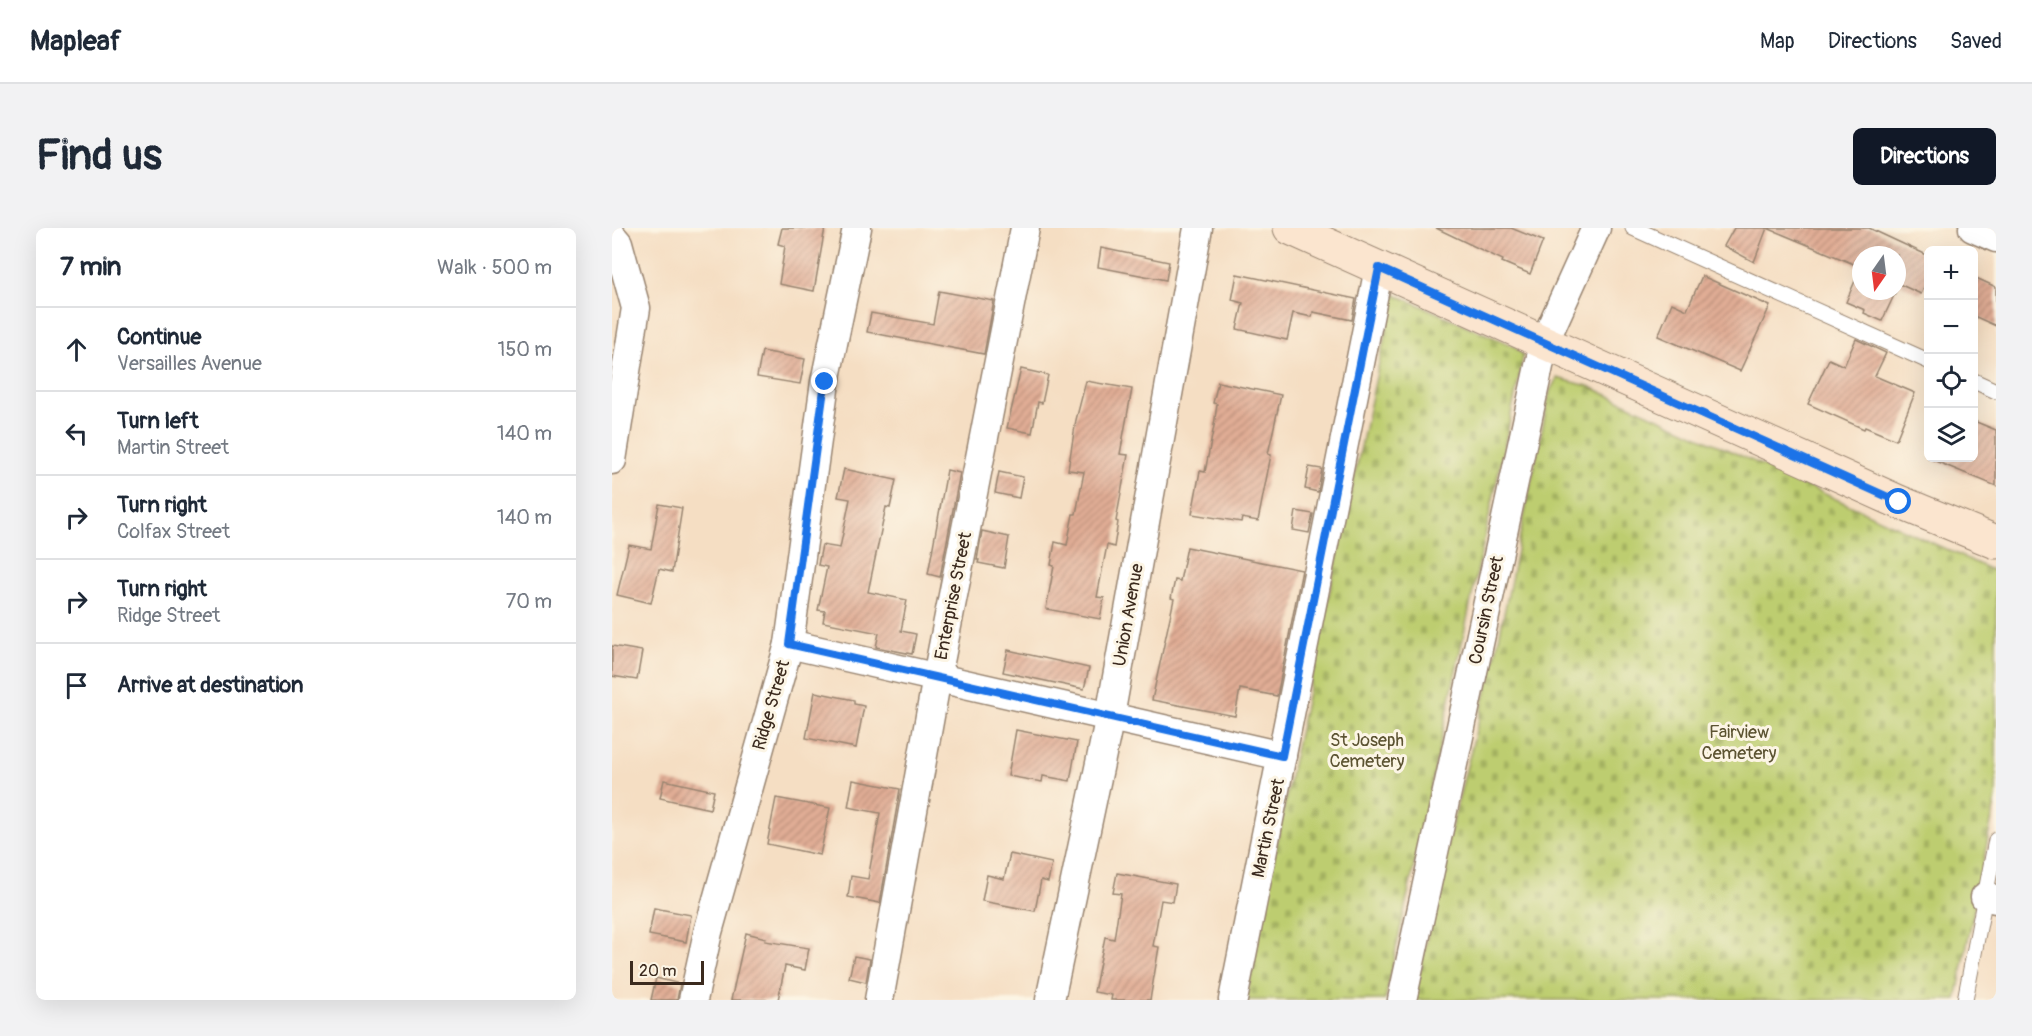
<!DOCTYPE html>
<html lang="en">
<head>
<meta charset="utf-8">
<style>
	body { margin:0; font-family:Pangolin,sans-serif; background:#f2f2f3; color:#1f2937 }
	.controls { position:absolute; right:18px; top:18px; display:grid; overflow:hidden; border-radius:9px; box-shadow:0 6px 24px #0002 }
	.controls button { width:54px; height:54px; display:grid; place-items:center; padding:0; border:0; border-bottom:2px solid #e0e1e3; background:#fff; color:#1f2937; font:30px sans-serif }
	.compass { position:absolute; left:1240px; top:18px; width:54px; height:54px; border-radius:50%; background:#fff; box-shadow:0 6px 24px #0002; rotate:194deg }
	.scale { position:absolute; left:18px; bottom:15px; width:74px; box-sizing:border-box; padding-left:6px; border:3px solid #3b2a1e; border-top:0; font-size:16px; line-height:21px; white-space:nowrap; color:#3b2a1e; -webkit-text-stroke:4px #fcf5e5; paint-order:stroke }
	.stop { position:absolute; width:18px; height:18px; margin:-14px; border:4px solid #1a73e8; border-radius:50%; background:#fff }
	.stop.end { background:#1a73e8; border-color:#fff; box-shadow:0 2px 6px #0008 }
	.list { margin:0; padding:0; list-style:none }
	h2 { display:flex; justify-content:space-between; align-items:center; height:78px; margin:0; padding:0 24px; font-size:26px }
	h2 small { font-size:20px; font-weight:400; color:#747a83 }
	.list li { display:grid; grid-template-columns:39px 1fr auto; gap:18px; align-items:center; box-sizing:border-box; height:84px; padding:0 24px; border-top:2px solid #e0e1e3 }
	.list b { display:block; font-size:22px; white-space:nowrap }
	.list p { margin:0; font-size:20px; white-space:nowrap; color:#747a83 }
	.list em { font-size:20px; font-style:normal; color:#747a83 }
	.icon { flex:none; width:33px; height:33px; fill:none; stroke:currentColor; stroke-width:2; stroke-linecap:round; stroke-linejoin:round }
	.map { position:relative; flex:none; width:1384px; height:772px; overflow:hidden; border-radius:9px }
	header { display:flex; align-items:center; gap:36px; box-sizing:border-box; height:84px; padding:0 30px; background:#fff; border-bottom:2px solid #e0e1e3 }
	header strong { font-size:28px }
	nav { display:flex; gap:33px; margin-inline-start:auto; font-size:21px }
	.intro { display:flex; align-items:center; justify-content:space-between; box-sizing:border-box; height:144px; padding:0 36px }
	h1 { margin:0; font-size:42px }
	.button { padding:15px 27px; border-radius:9px; background:#111827; color:#fff; font-size:21px; font-weight:700 }
	main { display:flex; gap:36px; padding:0 36px }
	aside { flex:1; background:#fff; border-radius:9px; box-shadow:0 6px 24px #0002 }
	.map>svg:first-child { display:block }
	.cemetery { fill:url(#cemetery-stones); stroke:#7c7c46; stroke-width:1.5 }
	.building { fill:url(#building-hatch) }
	.lines { fill:none; stroke-linecap:round; stroke-linejoin:round }
	.lane-casing { stroke:#988470; stroke-width:17 }
	.street-casing { stroke:#988470; stroke-width:31 }
	.secondary-casing { stroke:#988470; stroke-width:35 }
	.lane { stroke:#fff; stroke-width:15 }
	.street { stroke:#fff; stroke-width:28 }
	.secondary { stroke:#fbe5cf; stroke-width:33 }
	.route { stroke:#1a73e8; stroke-width:8 }
	.labels { text-anchor:middle; stroke-width:6; stroke-linejoin:round; paint-order:stroke }
	.street-label { font-size:18px; fill:#3b2a1e; stroke:#fcf5e5 }
	.park-label { font-size:18px; fill:#5c5332; stroke:#fcf5e5 }
</style>
</head>
<body>
<header>
<strong>Mapleaf</strong>
<nav><a>Map</a><a>Directions</a><a>Saved</a></nav>
</header>
<div class="intro"><h1>Find us</h1><a class="button">Directions</a></div>
<main>
<aside>
<h2>7 min<small>Walk · 500 m</small></h2>
<ul class="list">
<li><svg class="icon" aria-label="ahead" viewBox="0 0 24 24"><path d="M12 20V5M6 11l6-6 6 6"/></svg><div><b>Continue</b><p>Versailles Avenue</p></div><em>150 m</em></li>
<li><svg class="icon" aria-label="left" viewBox="0 0 24 24"><path d="M17 20v-9H6M10 6l-5 5 5 5"/></svg><div><b>Turn left</b><p>Martin Street</p></div><em>140 m</em></li>
<li><svg class="icon" aria-label="right" viewBox="0 0 24 24"><path d="M7 20v-9h11M14 6l5 5-5 5"/></svg><div><b>Turn right</b><p>Colfax Street</p></div><em>140 m</em></li>
<li><svg class="icon" aria-label="right" viewBox="0 0 24 24"><path d="M7 20v-9h11M14 6l5 5-5 5"/></svg><div><b>Turn right</b><p>Ridge Street</p></div><em>70 m</em></li>
<li><svg class="icon" aria-label="arrive" viewBox="0 0 24 24"><path d="M6 21V4h12l-3 4 3 4H6"/></svg><div><b>Arrive at destination</b></div></li>
</ul>
</aside>
<div class="map">
<svg width="1384" height="772" viewBox="0 0 1384 772">
	<defs>
		<pattern id="cemetery-stones" width="16" height="16" patternUnits="userSpaceOnUse" patternTransform="scale(1.5)"><rect width="16" height="16" fill="#bdcd6f"/><path d="M2 7V4a2 2 0 0 1 4 0v3zM10 15v-3a2 2 0 0 1 4 0v3z" fill="#a3b060"/></pattern>
		<pattern id="building-hatch" width="6" height="6" patternUnits="userSpaceOnUse" patternTransform="scale(1.5)"><rect width="6" height="6" fill="#e1ad95"/><path d="M-1 1l2-2M0 6l6-6M5 7l2-2" fill="none" stroke="#b88d79"/></pattern>
	</defs>
	<rect width="100%" height="100%" fill="#fcf5e5"/>
	<filter id="ink" filterUnits="userSpaceOnUse"><feTurbulence type="fractalNoise" baseFrequency=".0167" numOctaves="2"/><feDisplacementMap in="SourceGraphic" scale="12" xChannelSelector="R" yChannelSelector="G"/><feConvolveMatrix kernelMatrix="1 2 1 2 8 2 1 2 1" color-interpolation-filters="sRGB"/></filter>
	<filter id="wash" filterUnits="userSpaceOnUse"><feTurbulence type="fractalNoise" baseFrequency=".008" numOctaves="4" result="noise"/><feDisplacementMap in="SourceGraphic" scale="24" xChannelSelector="R" yChannelSelector="G"/><feGaussianBlur stdDeviation="1.35" result="paint"/><feColorMatrix in="noise" values="0 0 0 0 0 0 0 0 0 0 0 0 0 0 0 0 0 1.4 0 .05"/><feComposite in="paint" operator="in"/></filter>
	<g filter="url(#wash)">
		<rect width="100%" height="100%" fill="#f5dec3"/>
		<g class="cemetery">
			<path d="M782 66 903 119 911 127 909 140 773 772H634L681 534Z"/>
			<path d="M945 150 976 158 1384 344V569L1344 772H802L834 621 885 420 938 163Z"/>
		</g>
		<g id="blocks">
			<g class="building">
				<path d="M170 0H213L202 63 167 56 173 18 166 16Z"/>
				<path d="M824 0H899L931 13 918 46 890 34 891 32Z"/>
				<path d="M1122 0H1155L1142 34 1112 18Z"/>
				<path d="M1155 0H1257L1317 28V49L1309 66 1287 56 1285 60V27H1249V63H1284L1270 93 1252 85 1253 82 1234 74 1249 39Z"/>
				<path d="M489 20 557 34 554 52 486 39Z"/>
				<path d="M625 46 744 71 740 92 701 84 700 89 681 85 675 112 625 101 631 75 620 72Z"/>
				<path d="M1090 48 1158 78 1128 143 1046 108 1060 75 1075 82Z"/>
				<path d="M1362 49 1384 59V98L1362 88Z"/>
				<path d="M327 63 382 73 372 126 255 104 259 85 321 96Z"/>
				<path d="M1244 111 1274 125 1263 148 1303 165 1284 212 1253 199 1252 201 1196 176 1217 131 1232 138Z"/>
				<path d="M150 123 193 131 188 156 145 149Z"/>
				<path d="M409 141 436 147 430 175 426 174 420 205 395 200Z"/>
				<path d="M474 153 520 161 508 226 516 227 504 293 506 294 502 319 495 317 485 369 492 370 488 391 434 381 442 338 439 337 443 314 455 317 461 286H464L472 244 456 242 464 192Z"/>
				<path d="M606 154 669 167 656 226 659 227 646 293 630 290 629 294 580 286 588 243 593 244 602 198 605 176 601 175Z"/>
				<path d="M1362 193 1384 202V258L1316 230H1362Z"/>
				<path d="M697 239 710 241 706 264 693 261Z"/>
				<path d="M232 241 284 252 278 280 274 279 256 364 295 372 289 403 304 406 300 426 264 419 267 405 211 394 213 383 206 382 215 339 206 337 210 317 228 320 238 271 226 269Z"/>
				<path d="M335 242 348 245 328 349 316 346Z"/>
				<path d="M387 244 411 249 407 270 383 265Z"/>
				<path d="M47 276 70 280 60 344 47 341 39 375 5 367 17 317 39 321Z"/>
				<path d="M684 283 701 286 697 305 681 302Z"/>
				<path d="M370 303 397 309 392 340 366 335 367 332H365Z"/>
				<path d="M575 319 690 342 665 468 628 461 623 488 540 472 562 371 559 370 563 352 568 353Z"/>
				<path d="M0 418 30 423 25 452 0 448Z"/>
				<path d="M396 422 477 440 472 461 391 444Z"/>
				<path d="M203 464 242 472V476L252 478 244 520 194 510Z"/>
				<path d="M404 502 465 514 458 553 431 548 430 554 396 548Z"/>
				<path d="M52 552 102 563 98 581 48 570Z"/>
				<path d="M241 552 288 561 268 675 236 669 239 648 256 651 268 585 236 579Z"/>
				<path d="M164 570 218 580 208 627 155 616Z"/>
				<path d="M398 626 440 635 436 654 429 652 423 683 370 673 375 647 392 651Z"/>
				<path d="M505 645 564 656 561 674 549 672 541 718 547 719 538 772H499L500 767 482 764 493 709 502 711 509 666 501 665Z"/>
				<path d="M42 680 79 687 74 714 37 707Z"/>
				<path d="M134 705 154 710 153 713 197 720 193 742 173 738 166 772H119Z"/>
				<path d="M242 728 258 731 254 754 237 750Z"/>
				<path d="M44 750 68 756 65 772H39Z"/>
			</g>
		</g>
	</g>
	<g filter="url(#ink)">
		<use href="#blocks" fill-opacity="0" stroke="#988470" stroke-width="1.5"/>
		<g class="lines">
			<g class="lane-casing">
				<g id="lane">
					<path d="M1021 0 1316 133"/>
					<path d="M1362 153 1384 163"/>
					<path d="M1353 772 1384 612"/>
				</g>
			</g>
			<g class="street-casing">
				<g id="street">
					<path d="M1361 0 1384 10"/>
					<path d="M0 8 6 15 24 80 0 232"/>
					<path d="M177 416 670 528"/>
					<path d="M1373 669 1384 671"/>
					<path d="M81 772 96 704 177 416 213 154 245 0"/>
					<path d="M267 772 325 449 413 0"/>
					<path d="M438 772 498 488 586 0"/>
					<path d="M621 772 767 40"/>
					<path d="M790 772 932 115 984 0"/>
				</g>
			</g>
			<g class="secondary-casing">
				<path id="secondary" d="M678 0 1287 274 1384 314"/>
			</g>
			<use href="#lane" class="lane"/>
			<use href="#street" class="street"/>
			<use href="#secondary" class="secondary"/>
		</g>
	</g>
	<g class="lines" filter="url(#ink)">
		<path class="route" d="M213 154 177 416 670 528 767 40 1287 274"/>
	</g>
	<g class="labels">
		<g class="street-label">
			<text transform="translate(341 368) rotate(-79)" y="6">Enterprise Street</text>
			<text transform="translate(874 382) rotate(-78)" y="6">Coursin Street</text>
			<text transform="translate(516 387) rotate(-80)" y="6">Union Avenue</text>
			<text transform="translate(159 477) rotate(-74)" y="6">Ridge Street</text>
			<text transform="translate(656 600) rotate(-78)" y="6">Martin Street</text>
		</g>
		<g class="park-label">
			<text x="1127" y="510">Fairview<tspan x="1127" dy="21">Cemetery</tspan></text>
			<text x="755" y="518">St Joseph<tspan x="755" dy="21">Cemetery</tspan></text>
		</g>
	</g>
</svg>
<div class="controls">
<button>+</button>
<button>−</button>
<button><svg class="icon" aria-label="locate" viewBox="0 0 24 24"><circle cx="12" cy="12" r="6"/><path d="M12 2v4M12 18v4M2 12h4M18 12h4"/></svg></button>
<button><svg class="icon" aria-label="layers" viewBox="0 0 24 24"><path d="M12 4l9 5-9 5-9-5zM3 14l9 5 9-5"/></svg></button>
</div>
<svg class="compass" viewBox="-18 -18 36 36"><path d="M0-13l5 13h-10z" fill="#e53935"/><path d="M0 13l5-13h-10z" fill="#747a83"/></svg>
<div class="scale">20 m</div>
<div class="stop" style="left:1287px;top:274px"></div>
<div class="stop end" style="left:213px;top:154px"></div>
</div>
</main>
</body>
</html>
